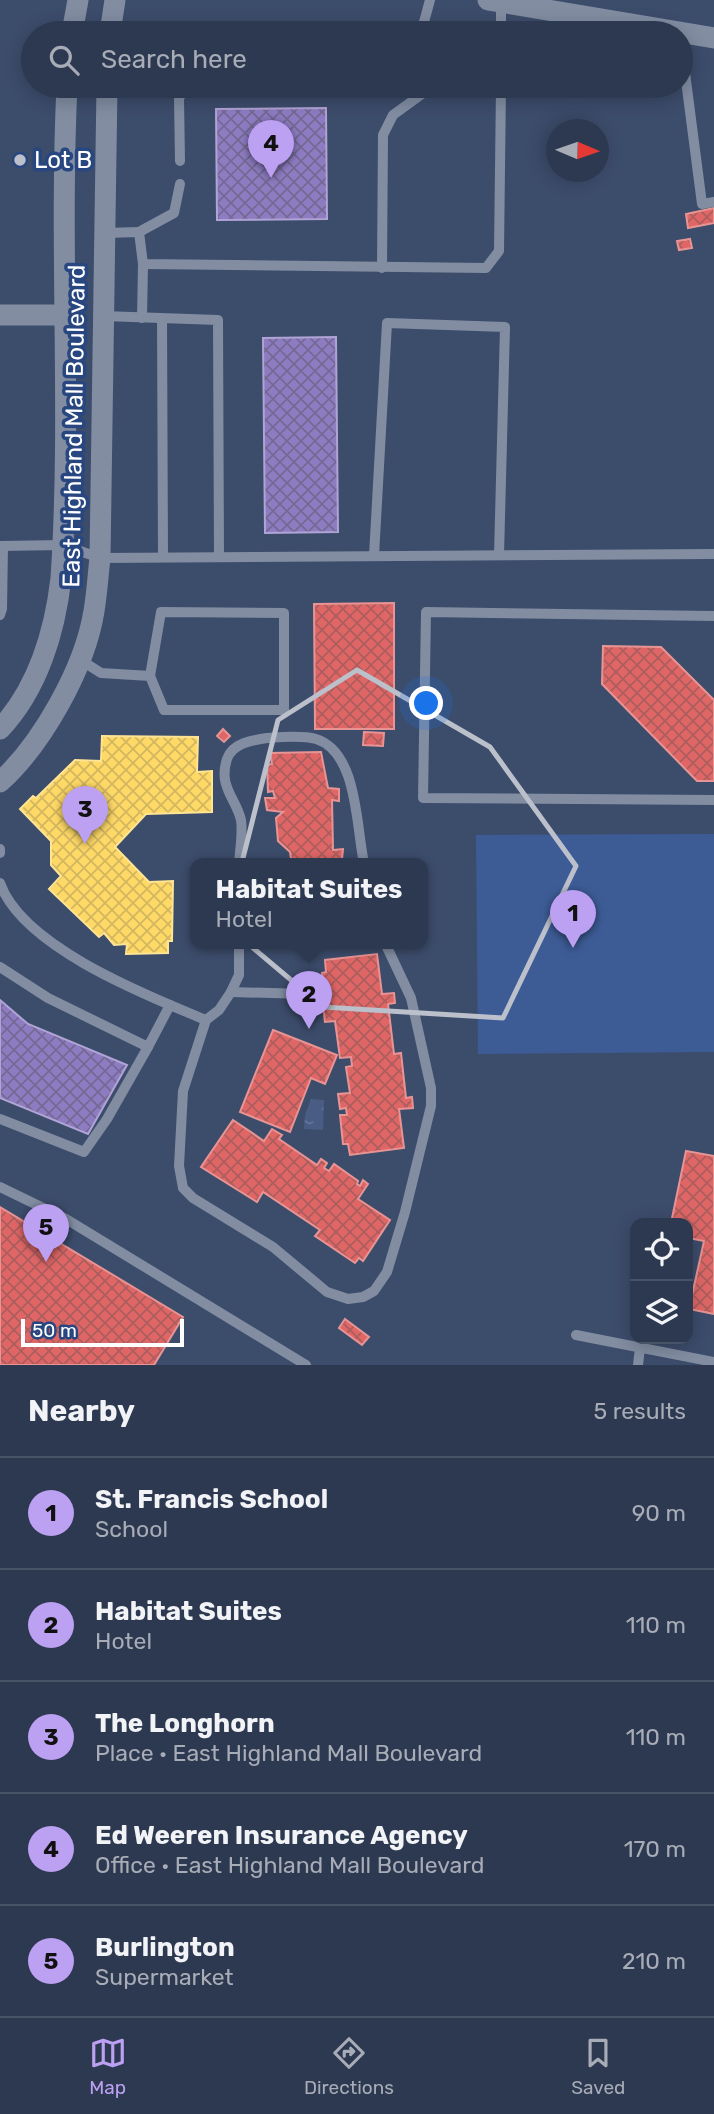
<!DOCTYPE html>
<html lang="en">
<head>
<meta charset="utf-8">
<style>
	body { margin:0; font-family:Rubik,sans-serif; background:#354057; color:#f1f3f6 }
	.controls { position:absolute; right:21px; bottom:21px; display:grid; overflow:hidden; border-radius:14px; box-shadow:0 4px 18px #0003 }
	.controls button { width:63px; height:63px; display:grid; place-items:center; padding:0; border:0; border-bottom:2px solid #485367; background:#2d3950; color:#f1f3f6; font:35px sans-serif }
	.compass { position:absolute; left:546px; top:119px; width:63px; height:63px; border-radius:50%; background:#2d3950; box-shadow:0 4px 18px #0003; rotate:92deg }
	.scale { position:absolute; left:21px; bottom:18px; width:163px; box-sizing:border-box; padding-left:7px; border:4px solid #fff; border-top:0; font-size:19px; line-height:24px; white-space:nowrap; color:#fff; -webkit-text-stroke:5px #28467f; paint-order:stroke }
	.you { position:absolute; left:427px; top:704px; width:24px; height:24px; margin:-18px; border:5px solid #fff; border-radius:50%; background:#1a73e8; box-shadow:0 0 0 10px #1a73e833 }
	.badge { display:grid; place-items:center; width:46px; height:46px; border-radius:50%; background:#bca0f2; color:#111; font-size:23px; font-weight:700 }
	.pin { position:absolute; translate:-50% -58px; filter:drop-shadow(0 2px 4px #0008) }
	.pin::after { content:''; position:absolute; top:37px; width:24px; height:21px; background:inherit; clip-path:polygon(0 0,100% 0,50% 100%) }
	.popup { position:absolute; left:190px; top:858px; width:238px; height:91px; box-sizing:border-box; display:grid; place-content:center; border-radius:14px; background:#2d3950; filter:drop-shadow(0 2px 5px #0005); font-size:23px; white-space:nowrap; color:#a7acb7 }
	.popup b { font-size:26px; color:#f1f3f6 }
	.popup::after { content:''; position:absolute; left:50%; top:100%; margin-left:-14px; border:14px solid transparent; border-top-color:#2d3950 }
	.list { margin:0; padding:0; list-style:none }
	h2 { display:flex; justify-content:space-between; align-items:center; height:91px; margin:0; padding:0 28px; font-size:30px }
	h2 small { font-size:23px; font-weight:400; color:#a7acb7 }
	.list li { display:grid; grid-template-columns:46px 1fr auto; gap:21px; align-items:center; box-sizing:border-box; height:112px; padding:0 28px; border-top:2px solid #485367 }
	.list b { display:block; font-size:26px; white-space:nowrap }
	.list p { margin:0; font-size:23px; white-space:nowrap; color:#a7acb7 }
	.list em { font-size:23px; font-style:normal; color:#a7acb7 }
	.icon { flex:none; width:38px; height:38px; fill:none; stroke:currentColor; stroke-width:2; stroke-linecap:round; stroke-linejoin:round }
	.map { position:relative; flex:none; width:714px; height:1365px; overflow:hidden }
	.search { position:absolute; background:#2d3950; box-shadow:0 4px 18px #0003; left:21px; right:21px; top:21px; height:77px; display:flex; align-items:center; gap:18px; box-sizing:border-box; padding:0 24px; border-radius:38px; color:#a7acb7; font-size:26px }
	.sheet { height:651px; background:#2d3950 }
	nav { display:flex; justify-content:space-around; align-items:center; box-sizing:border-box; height:98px; border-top:2px solid #485367; background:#2d3950; font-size:19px; color:#a7acb7 }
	nav a { display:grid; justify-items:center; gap:4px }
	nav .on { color:#bca0f2 }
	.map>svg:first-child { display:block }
	.grass { fill:#3d5c96 }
	.water { fill:url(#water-ripples) }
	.homes { fill:url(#homes-cross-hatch); stroke:#ffe494; stroke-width:2 }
	.shops { fill:url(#shops-cross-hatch); stroke:#e99494; stroke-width:2 }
	.offices { fill:url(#offices-cross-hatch); stroke:#b0a3d5; stroke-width:2 }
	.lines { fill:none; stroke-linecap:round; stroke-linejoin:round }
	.lane { stroke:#828da2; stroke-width:10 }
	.street { stroke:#828da2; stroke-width:21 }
	.marked { fill:none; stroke:#bbc0cb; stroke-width:5; stroke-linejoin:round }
	.poi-dot { fill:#bbc0cb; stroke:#28467f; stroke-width:2.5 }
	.labels { text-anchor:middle; stroke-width:7; stroke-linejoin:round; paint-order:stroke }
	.poi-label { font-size:24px; fill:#fff; stroke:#28467f; text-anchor:start }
	.street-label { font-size:24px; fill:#fff; stroke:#28467f }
</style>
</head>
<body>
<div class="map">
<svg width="714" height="1365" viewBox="0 0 714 1365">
	<defs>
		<pattern id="water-ripples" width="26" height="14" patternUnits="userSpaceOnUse" patternTransform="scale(1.75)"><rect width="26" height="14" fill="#485c84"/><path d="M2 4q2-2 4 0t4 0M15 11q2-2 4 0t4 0" fill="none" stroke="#637496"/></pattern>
		<pattern id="homes-cross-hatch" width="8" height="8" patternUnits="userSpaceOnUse" patternTransform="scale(1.75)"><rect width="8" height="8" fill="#ffd966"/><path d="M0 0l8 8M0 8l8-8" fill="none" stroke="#d2b660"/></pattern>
		<pattern id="shops-cross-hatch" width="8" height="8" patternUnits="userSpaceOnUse" patternTransform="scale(1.75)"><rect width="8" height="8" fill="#e06666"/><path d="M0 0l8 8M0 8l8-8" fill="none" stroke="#ac5d5d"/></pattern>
		<pattern id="offices-cross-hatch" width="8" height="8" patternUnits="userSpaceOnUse" patternTransform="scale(1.75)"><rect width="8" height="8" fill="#8e7cc3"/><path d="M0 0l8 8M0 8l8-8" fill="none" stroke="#746993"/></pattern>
	</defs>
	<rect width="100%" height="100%" fill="#3c4c6b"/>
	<path class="grass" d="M714 834V1052L478 1054 476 835Z"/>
	<path class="water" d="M311 1099 324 1100 323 1130 304 1129 305 1115Z"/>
	<path class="homes" d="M102 736 198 737 197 772 212 771V812L146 814 115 847 149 882 173 881 172 941H168V953L126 954 127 944 114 945 104 933 99 937 49 889 61 876 51 865V841L20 809 33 796 36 798 75 760 101 761Z"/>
	<g class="shops">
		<path d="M714 208V223L688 228 686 214Z"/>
		<path d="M690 239 692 248 679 250 677 241Z"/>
		<path d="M394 603V729H315L314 604Z"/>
		<path d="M603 646 661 647 714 700V781H697L602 684Z"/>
		<path d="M223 729 230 736 224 742 217 736Z"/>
		<path d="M364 732 384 733 383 746 363 745Z"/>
		<path d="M321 752 328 788 339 789V801L332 800 333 850 343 849 342 859 346 863H287L291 859 290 852 278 841 276 818 283 812 267 810 265 798H275L273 791 268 792 267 765 272 764 270 753Z"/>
		<path d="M283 943H332V947L286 948Z"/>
		<path d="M377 954 382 994 394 993 395 1003 388 1004 394 1054 401 1053 406 1098 412 1097 413 1108 399 1109 404 1148 350 1155 348 1144H343L340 1115H347L346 1108 340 1109 338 1094 350 1093 346 1067 352 1066 351 1057 340 1058 335 1021 325 1022 323 1006H326L322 973 326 972 325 960Z"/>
		<path d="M273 1030 337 1055 325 1084 311 1078 290 1132 240 1112Z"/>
		<path d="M233 1120 264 1141 272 1129 282 1135 279 1139 317 1165 321 1159 327 1163 324 1168 329 1171 334 1164 358 1181 357 1184 360 1186 363 1180 368 1184 358 1199 390 1220 363 1261 359 1258 355 1263 315 1236 320 1230 263 1192 257 1202 201 1167Z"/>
		<path d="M686 1151 714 1156V1314L689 1309 704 1241 688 1238V1223H671Z"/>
		<path d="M0 1207 183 1317 154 1365H0Z"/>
		<path d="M345 1319 369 1337 362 1345 339 1328Z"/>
	</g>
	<g class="offices">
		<path d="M326 108 327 219 217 220 216 109Z"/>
		<path d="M336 337 338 532 265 533 263 338Z"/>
		<path d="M0 1000 28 1024 127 1065 88 1134 0 1098Z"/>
	</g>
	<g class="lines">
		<g class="lane">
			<path d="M421 33 430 0"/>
			<path d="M501 33V2"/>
			<path d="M681 42 702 204 714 202"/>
			<path d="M180 161 179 98 187 86"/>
			<path d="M139 232 174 213 180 184"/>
			<path d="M105 233 139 232 143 264 486 268 499 251 501 86"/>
			<path d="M382 268 383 135 393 115 433 86"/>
			<path d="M103 316 218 320 219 557"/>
			<path d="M142 318 143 264"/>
			<path d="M162 318 163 557"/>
			<path d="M0 546 63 545 100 558 714 554"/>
			<path d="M374 556 387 323 505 327 499 555"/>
			<path d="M0 615 2 609 3 546"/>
			<path d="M714 616 426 612 423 798 714 800"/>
			<path d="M79 659 101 673 150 676 164 710H284V613L161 612 150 676"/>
			<path d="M0 849V853"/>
			<path d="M239 863C240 850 243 833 241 820 236 798 218 787 227 759 232 743 253 740 267 738 281 737 302 735 316 739 358 752 356 827 364 863"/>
			<path d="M0 883C22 947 148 996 206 1020"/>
			<path d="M239 943V975L231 992 219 1010 206 1020 183 1091 179 1166 183 1188 193 1198 273 1247 327 1292 348 1299 363 1297 374 1291 387 1272 405 1212 431 1106V1088L411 998 385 943"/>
			<path d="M0 967 48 998 148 1047 107 1119 84 1152 0 1119"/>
			<path d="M231 992 306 994"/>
			<path d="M148 1047 170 1005"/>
			<path d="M0 1187 66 1219 306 1365"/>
			<path d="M576 1335 714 1362"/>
			<path d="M638 1365 640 1348"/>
		</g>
		<g class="street">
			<path d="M488 0 714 38"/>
			<path d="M72 33 78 0"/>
			<path d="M110 33 115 0"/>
			<path d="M0 315H66"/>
			<path d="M0 729C38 689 55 631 61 578 72 414 59 249 67 86"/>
			<path d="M0 782C42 744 85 668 94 611 97 593 98 575 100 558L107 86"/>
		</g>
	</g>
	<path class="marked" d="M357 670 490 747 576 866 503 1018 323 1007 226 925 278 720Z"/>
	<circle class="poi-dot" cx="20" cy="160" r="7"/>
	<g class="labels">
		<g class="poi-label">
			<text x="34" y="168">Lot B</text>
		</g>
		<g class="street-label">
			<text transform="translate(74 426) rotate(-89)" y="8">East Highland Mall Boulevard</text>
		</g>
	</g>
</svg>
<div class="controls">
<button><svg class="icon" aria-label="locate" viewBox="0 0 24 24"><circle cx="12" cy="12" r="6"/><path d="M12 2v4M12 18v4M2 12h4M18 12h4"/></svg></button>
<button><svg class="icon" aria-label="layers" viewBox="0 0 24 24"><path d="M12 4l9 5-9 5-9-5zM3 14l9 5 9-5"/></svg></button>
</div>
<svg class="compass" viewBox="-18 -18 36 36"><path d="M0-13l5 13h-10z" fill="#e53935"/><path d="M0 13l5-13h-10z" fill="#a7acb7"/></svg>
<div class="scale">50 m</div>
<div class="you"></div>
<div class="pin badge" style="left:573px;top:948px">1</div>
<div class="pin badge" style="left:309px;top:1029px">2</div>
<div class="popup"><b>Habitat Suites</b>Hotel</div>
<div class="pin badge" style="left:85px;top:844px">3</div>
<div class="pin badge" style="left:271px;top:178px">4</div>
<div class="pin badge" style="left:46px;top:1262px">5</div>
<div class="search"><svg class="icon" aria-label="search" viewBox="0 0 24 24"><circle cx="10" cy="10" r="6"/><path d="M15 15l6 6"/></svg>Search here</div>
</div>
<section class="sheet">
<h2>Nearby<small>5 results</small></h2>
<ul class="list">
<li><span class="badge">1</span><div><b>St. Francis School</b><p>School</p></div><em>90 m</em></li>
<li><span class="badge">2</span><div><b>Habitat Suites</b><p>Hotel</p></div><em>110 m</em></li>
<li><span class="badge">3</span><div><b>The Longhorn</b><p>Place · East Highland Mall Boulevard</p></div><em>110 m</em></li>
<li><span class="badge">4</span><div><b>Ed Weeren Insurance Agency</b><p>Office · East Highland Mall Boulevard</p></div><em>170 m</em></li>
<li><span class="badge">5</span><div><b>Burlington</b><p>Supermarket</p></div><em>210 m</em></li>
</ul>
</section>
<nav>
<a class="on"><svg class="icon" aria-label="map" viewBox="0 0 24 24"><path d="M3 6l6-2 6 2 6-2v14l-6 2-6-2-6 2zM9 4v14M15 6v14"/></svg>Map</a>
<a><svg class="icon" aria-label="directions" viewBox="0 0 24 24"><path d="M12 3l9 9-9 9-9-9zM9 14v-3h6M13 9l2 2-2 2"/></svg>Directions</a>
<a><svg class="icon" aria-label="saved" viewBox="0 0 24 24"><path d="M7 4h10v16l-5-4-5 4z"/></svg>Saved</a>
</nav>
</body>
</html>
